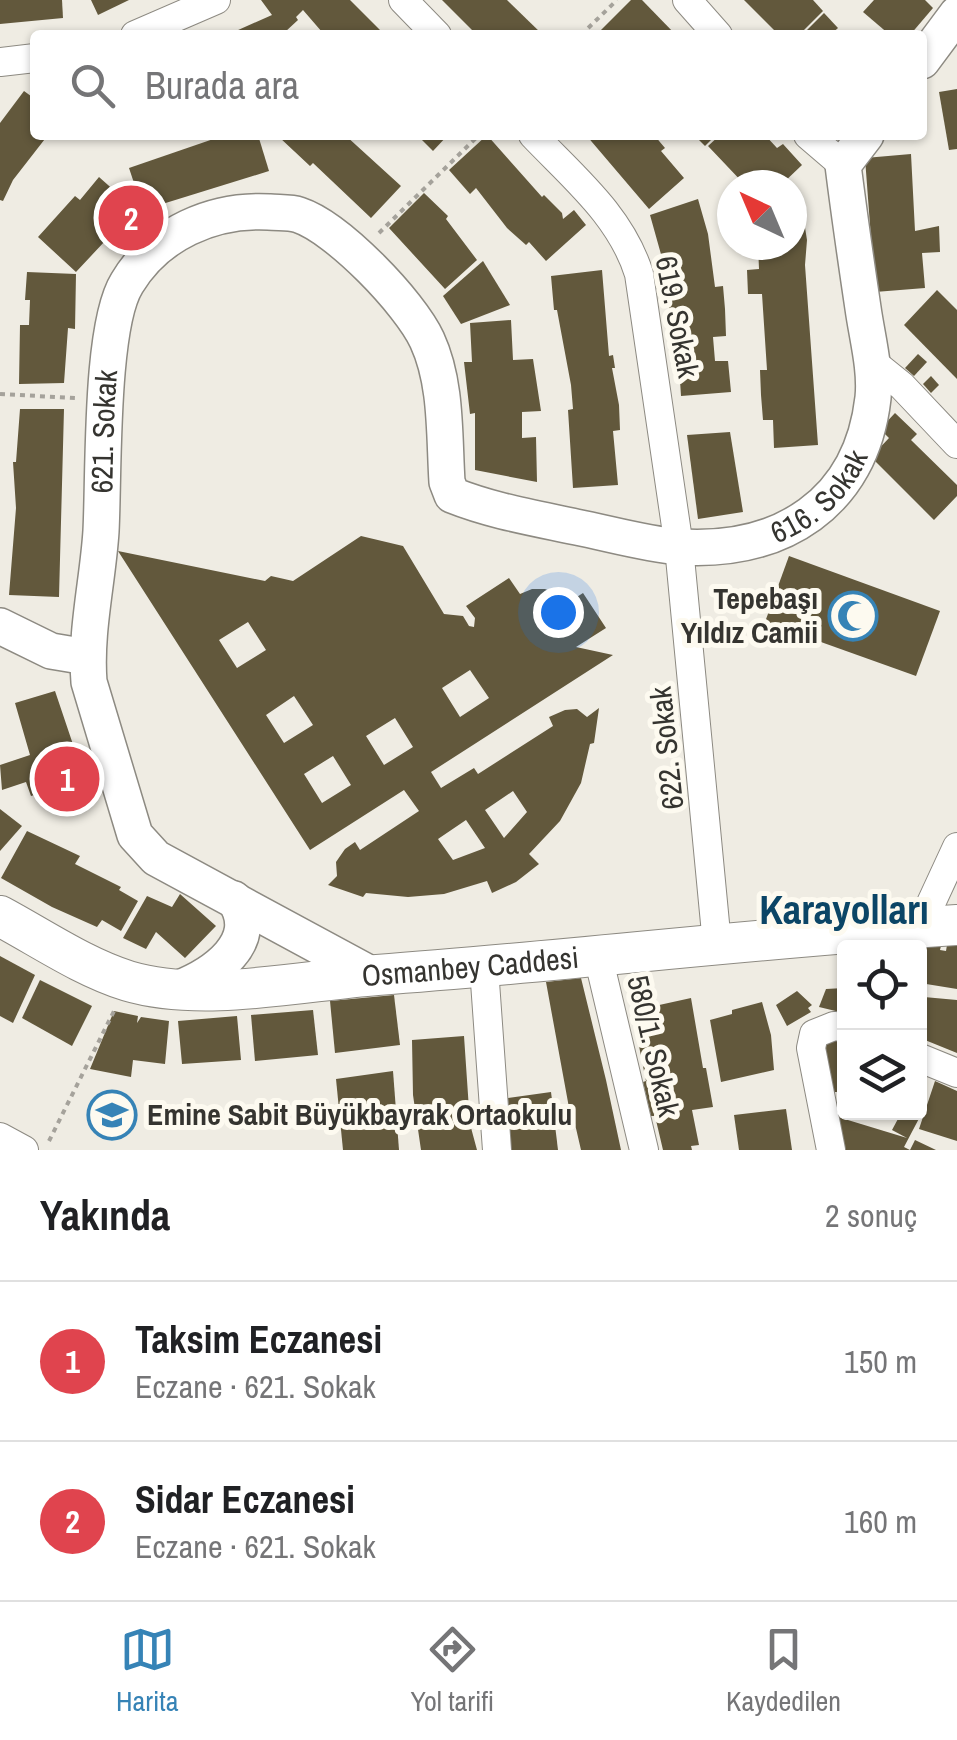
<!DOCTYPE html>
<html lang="tr">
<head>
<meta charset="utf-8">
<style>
	body { margin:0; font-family:"Archivo Narrow",sans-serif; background:#f6f6f6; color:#202124 }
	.controls { position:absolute; right:30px; bottom:30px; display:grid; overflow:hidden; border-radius:10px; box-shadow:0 2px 8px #0004 }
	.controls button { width:90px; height:90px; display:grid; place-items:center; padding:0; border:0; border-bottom:2px solid #e0e0e0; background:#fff; color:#202124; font:50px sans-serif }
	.compass { position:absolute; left:717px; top:170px; width:90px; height:90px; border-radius:50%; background:#fff; box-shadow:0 2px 8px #0004; rotate:316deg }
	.you { position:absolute; left:558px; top:612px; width:35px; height:35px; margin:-25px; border:8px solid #fff; border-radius:50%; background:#1a73e8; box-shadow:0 0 0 15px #1a73e833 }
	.badge { display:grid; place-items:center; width:65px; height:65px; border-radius:50%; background:#3683b6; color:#fff; font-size:32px; font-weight:700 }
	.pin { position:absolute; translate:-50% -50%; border:5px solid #fff; box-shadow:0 2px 10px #0006 }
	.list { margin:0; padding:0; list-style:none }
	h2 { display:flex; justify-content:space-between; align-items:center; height:130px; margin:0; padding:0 40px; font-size:42px }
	h2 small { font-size:32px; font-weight:400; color:#757577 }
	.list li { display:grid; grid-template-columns:65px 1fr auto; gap:30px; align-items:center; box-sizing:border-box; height:160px; padding:0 40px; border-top:2px solid #e0e0e0 }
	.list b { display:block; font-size:38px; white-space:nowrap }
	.list p { margin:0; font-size:32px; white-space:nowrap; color:#757577 }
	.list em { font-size:32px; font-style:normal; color:#757577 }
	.icon { flex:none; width:55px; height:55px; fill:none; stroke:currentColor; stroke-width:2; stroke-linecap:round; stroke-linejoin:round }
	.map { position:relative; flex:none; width:957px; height:1150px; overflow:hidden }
	.search { position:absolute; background:#fff; box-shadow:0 2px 8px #0004; left:30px; right:30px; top:30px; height:110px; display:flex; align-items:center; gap:25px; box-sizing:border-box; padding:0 35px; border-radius:10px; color:#757577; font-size:38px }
	.sheet { height:450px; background:#fff }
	nav { display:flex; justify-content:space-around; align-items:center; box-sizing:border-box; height:140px; border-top:2px solid #e0e0e0; background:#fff; font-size:28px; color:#757577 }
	nav a { display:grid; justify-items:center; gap:5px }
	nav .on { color:#3683b6 }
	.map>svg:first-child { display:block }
	.building { fill:#62583c; fill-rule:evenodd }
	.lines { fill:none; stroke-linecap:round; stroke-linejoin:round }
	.minor-casing { stroke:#8d8a82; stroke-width:30 }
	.tertiary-casing { stroke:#8d8a82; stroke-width:38 }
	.secondary-casing { stroke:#8d8a82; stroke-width:42 }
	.path { stroke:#a5a29b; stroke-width:4; stroke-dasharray:5 5; stroke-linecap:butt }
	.minor { stroke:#fff; stroke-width:28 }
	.tertiary { stroke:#fff; stroke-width:35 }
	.secondary { stroke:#fff; stroke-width:40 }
	.labels { text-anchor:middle; stroke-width:10; stroke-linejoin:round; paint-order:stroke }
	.street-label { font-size:30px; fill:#353430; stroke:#fdfaf0 }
	.poi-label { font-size:30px; font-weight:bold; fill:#353430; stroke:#fdfaf0; text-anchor:end }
	.district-label { font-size:40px; font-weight:bold; fill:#0b4566; stroke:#fdfaf0 }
</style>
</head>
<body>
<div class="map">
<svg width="957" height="1150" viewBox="0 0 957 1150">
	<rect width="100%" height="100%" fill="#efece3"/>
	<g class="building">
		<path d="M0 0H62L63 18 0 24Z"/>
		<path d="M91 0H129L98 15Z"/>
		<path d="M261 0H350L385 35H319L322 32 303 10 296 17 298 20 285 32 288 35H227L272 15Z"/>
		<path d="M442 0H507L543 35H477Z"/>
		<path d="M631 0H642L676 35H600L598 33Z"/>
		<path d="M744 0H813L823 11 799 35H779Z"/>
		<path d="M874 0H925L933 8 910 35H890L863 12Z"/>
		<path d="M824 13 838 28 830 35H802Z"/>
		<path d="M957 89V149L949 150 939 92Z"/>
		<path d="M24 91 35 99V135H48L13 180 3 201 0 200V123Z"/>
		<path d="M225 135H258L269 171 143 210 129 168Z"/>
		<path d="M281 135H345L401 186 371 218 313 163 310 166 279 137Z"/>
		<path d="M417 135H448L433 151Z"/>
		<path d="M487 135 542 197 544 195 562 213 563 219 574 210 586 225 546 261 529 242 526 245 507 228 476 188 470 194 449 170Z"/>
		<path d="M586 135H654L665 148 661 151 684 178 649 209Z"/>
		<path d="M694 135H716L705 146Z"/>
		<path d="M720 135H765L777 148 783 144 802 165 781 185H745L708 146Z"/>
		<path d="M911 154 915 231 939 226 940 252 922 253 925 288 875 292 865 158Z"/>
		<path d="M99 177 135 209 76 272 38 237 75 196 80 200Z"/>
		<path d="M424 193 448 216 446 219 477 260 445 289 389 228Z"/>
		<path d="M698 199 708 234 715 287 723 286 725 309 726 336 713 337 715 361H728L731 392 681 396 679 365H672L669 341 679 340 676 315H670L664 265 650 215Z"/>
		<path d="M792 209H802L807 240 805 265 818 445 774 448 773 420H763L761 395 760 370H767L762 294H748L747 270 759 269 758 245H792Z"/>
		<path d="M483 261 510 305 461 324 443 296Z"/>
		<path d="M602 270 609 356 613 355 615 368H612L619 405 620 430 613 431 618 485 573 488 568 410 573 409 571 385 557 310H554L551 276Z"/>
		<path d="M27 272 76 274 75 329 68 328 64 383 19 384 20 325H29L30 300H25Z"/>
		<path d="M937 290 957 310V379L904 325Z"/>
		<path d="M511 320 513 360 533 359 541 411 522 412V438L536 437 537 482 475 470V413L470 414 464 362H472L470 323Z"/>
		<path d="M918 354 927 362 914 376 905 368Z"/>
		<path d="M931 376 939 385 931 393 923 384Z"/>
		<path d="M20 409H64L59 597 9 595 16 508 13 462H16Z"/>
		<path d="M895 413 917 434 911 440 957 485V496L934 520 871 457 889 438 880 429Z"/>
		<path d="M730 432 743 512 698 519 687 435Z"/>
		<path d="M361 536 403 546 444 614 463 616 469 626 474 627 475 618 466 606 509 578 520 594 532 589H545L559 595 566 604 583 593 606 628 576 647 613 655 431 772 441 788 474 768 478 774 553 726 549 717 565 710 577 709 587 717 599 708 594 743 590 744 581 783 560 821 529 854 539 864 516 882 492 893 487 881 444 894 408 897 366 893 363 897 328 885 337 876 336 862 345 849 355 842 360 850 419 811 404 790 310 850 118 551 265 581 271 576 293 581ZM248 622 266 650 237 668 219 640ZM470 670 489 698 460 717 442 688ZM294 696 313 725 284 743 266 715ZM395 718 413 747 384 765 366 736ZM333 756 351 785 322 803 304 774ZM513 791 527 812 504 838 485 810ZM466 820 485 848 453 860 438 839Z"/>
		<path d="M789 556 940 611 916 676 765 622Z"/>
		<path d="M55 691 85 780 31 796 26 782 2 790 0 765 30 755 15 703Z"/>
		<path d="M0 809 22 826 0 851Z"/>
		<path d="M27 831 80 856 75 864 121 887 119 890 138 901 121 931 102 920 97 927 52 907 1 878Z"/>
		<path d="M180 894 216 926 185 958 156 932 146 949 123 938 147 896 172 907Z"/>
		<path d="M947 945H957V989L920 983V947L941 946 940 950 946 951Z"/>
		<path d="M0 956 35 975 13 1023 0 1016Z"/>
		<path d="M581 978 606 1080 621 1150H581L575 1124H572L546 982Z"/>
		<path d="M40 980 92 1006 72 1046 22 1018Z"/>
		<path d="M920 985 926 986 924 997 957 1000V1053L920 1038Z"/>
		<path d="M844 988V1013L819 1007 826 989Z"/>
		<path d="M797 991 812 1005 808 1008 811 1012 787 1026 776 1005Z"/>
		<path d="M394 995 400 1045 335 1053 330 1001Z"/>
		<path d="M691 998 703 1068H706L713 1107 692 1110 699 1145 691 1146 692 1150H663L655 1116H651L643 1082 646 1081 632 1011Z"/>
		<path d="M762 1002 771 1035 774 1070 721 1082 710 1020 732 1014V1010Z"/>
		<path d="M313 1010 318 1055 255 1061 251 1015Z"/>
		<path d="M114 1011 138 1016 137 1023 141 1017 169 1021 165 1064 133 1060 131 1077 90 1069Z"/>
		<path d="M237 1016 241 1060 182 1064 178 1021Z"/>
		<path d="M844 1032V1092H825L822 1034Z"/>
		<path d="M464 1036 470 1124 477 1150H421L413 1095 412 1040Z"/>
		<path d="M393 1071 399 1150H343L336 1079Z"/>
		<path d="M920 1071 925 1072 927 1096 920 1097Z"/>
		<path d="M935 1081 957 1091V1141L919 1129Z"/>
		<path d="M551 1092 558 1150H511L508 1098Z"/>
		<path d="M920 1107 924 1109 904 1147 910 1150 915 1140 936 1150H840L838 1117 907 1138 892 1130 899 1117 891 1112H920Z"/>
		<path d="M786 1109 792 1150H739L734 1115Z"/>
	</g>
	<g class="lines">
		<g class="minor-casing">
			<g id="minor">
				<path d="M403 0 437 35"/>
				<path d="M687 0 718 35"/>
				<path d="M135 35 216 0"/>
				<path d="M0 62 35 58"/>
				<path d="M533 135C574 178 621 216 639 274L679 547 717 944"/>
				<path d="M808 135 843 165"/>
				<path d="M871 361 902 386 957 444"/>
				<path d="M920 927 957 847"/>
				<path d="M598 956 644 1150"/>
				<path d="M484 968 497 1150"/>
				<path d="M920 1058 957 1073"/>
				<path d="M0 1137 24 1150"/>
				<path d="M831 1150 811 1048 814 1034 834 1026 844 1027"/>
			</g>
		</g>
		<g class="tertiary-casing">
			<g id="tertiary">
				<path d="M922 61 957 14"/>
				<path d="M0 626 51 651 87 657"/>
				<path id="s1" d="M374 976 156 858 135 835 89 682C85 632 98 580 101 531 104 474 100 326 127 283 157 233 213 209 269 212 279 213 290 212 299 215 338 228 410 303 427 340 447 383 444 435 447 482L452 495C492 511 534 518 576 527 611 534 645 544 680 547 781 553 861 504 873 398 876 369 867 337 863 308 856 261 849 213 843 165L866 135"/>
				<path d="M177 989C213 975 263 942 234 899"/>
			</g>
		</g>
		<g class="secondary-casing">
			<g id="secondary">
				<path id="s2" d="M0 916C41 938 83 967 128 981 202 1003 300 981 377 975 570 961 763 937 957 925"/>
			</g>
		</g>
		<g class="path">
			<path d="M581 35 617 0"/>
			<path d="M379 233 479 135"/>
			<path d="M0 394 75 398"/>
			<path d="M49 1141 114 1011"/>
		</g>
		<use href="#minor" class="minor"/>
		<use href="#tertiary" class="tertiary"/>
		<use href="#secondary" class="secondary"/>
	</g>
	<defs>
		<g id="mosque-ring" transform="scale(2.5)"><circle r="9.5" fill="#fdfaf0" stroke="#3683b6" stroke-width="1.5"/><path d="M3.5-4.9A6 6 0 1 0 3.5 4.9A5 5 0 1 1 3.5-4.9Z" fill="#3683b6"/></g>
		<g id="school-ring" transform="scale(2.5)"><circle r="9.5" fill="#fdfaf0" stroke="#3683b6" stroke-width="1.5"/><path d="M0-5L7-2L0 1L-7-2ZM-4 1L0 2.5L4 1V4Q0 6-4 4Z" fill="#3683b6"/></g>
	</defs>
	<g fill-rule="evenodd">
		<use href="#mosque-ring" x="853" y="616"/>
		<use href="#school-ring" x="112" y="1115"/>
	</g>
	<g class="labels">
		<g class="street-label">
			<text transform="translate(677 317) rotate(79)" y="10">619. Sokak</text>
			<text dy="10" stroke="none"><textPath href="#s1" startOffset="690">621. Sokak</textPath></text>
			<text dy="10" stroke="none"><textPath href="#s1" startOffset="1768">616. Sokak</textPath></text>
			<text transform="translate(667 748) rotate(-96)" y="10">622. Sokak</text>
			<text dy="10" stroke="none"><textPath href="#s2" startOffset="488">Osmanbey Caddesi</textPath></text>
			<text transform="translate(653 1046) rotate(77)" y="10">580/1. Sokak</text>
		</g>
		<g class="poi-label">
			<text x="818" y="609">Tepebaşı<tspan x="818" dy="34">Yıldız Camii</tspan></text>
			<text x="147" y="1125" text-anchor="start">Emine Sabit Büyükbayrak Ortaokulu</text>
		</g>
		<g class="district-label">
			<text x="844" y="924">Karayolları</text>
		</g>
	</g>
</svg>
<div class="controls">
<button><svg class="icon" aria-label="locate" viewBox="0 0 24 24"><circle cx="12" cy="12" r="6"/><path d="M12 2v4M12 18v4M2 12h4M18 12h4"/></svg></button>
<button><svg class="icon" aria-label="layers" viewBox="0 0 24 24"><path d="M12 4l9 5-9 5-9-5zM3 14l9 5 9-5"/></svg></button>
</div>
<svg class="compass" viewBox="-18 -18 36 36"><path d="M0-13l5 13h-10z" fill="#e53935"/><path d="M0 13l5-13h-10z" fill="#757577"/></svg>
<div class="you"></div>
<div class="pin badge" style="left:67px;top:779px;background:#e0444e">1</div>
<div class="pin badge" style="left:131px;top:218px;background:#e0444e">2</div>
<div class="search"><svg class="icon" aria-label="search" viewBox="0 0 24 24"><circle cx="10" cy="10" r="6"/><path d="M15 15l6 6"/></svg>Burada ara</div>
</div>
<section class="sheet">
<h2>Yakında<small>2 sonuç</small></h2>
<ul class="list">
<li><span class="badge" style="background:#e0444e">1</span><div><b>Taksim Eczanesi</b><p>Eczane · 621. Sokak</p></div><em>150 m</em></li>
<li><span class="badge" style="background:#e0444e">2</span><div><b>Sidar Eczanesi</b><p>Eczane · 621. Sokak</p></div><em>160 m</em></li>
</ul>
</section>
<nav>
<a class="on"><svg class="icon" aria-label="map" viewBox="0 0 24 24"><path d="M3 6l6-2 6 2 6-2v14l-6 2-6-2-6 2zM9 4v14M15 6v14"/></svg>Harita</a>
<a><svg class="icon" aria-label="directions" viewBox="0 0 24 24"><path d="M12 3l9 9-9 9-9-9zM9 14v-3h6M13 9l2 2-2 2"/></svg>Yol tarifi</a>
<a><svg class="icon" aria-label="saved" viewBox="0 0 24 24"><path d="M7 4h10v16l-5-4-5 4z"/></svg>Kaydedilen</a>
</nav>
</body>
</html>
